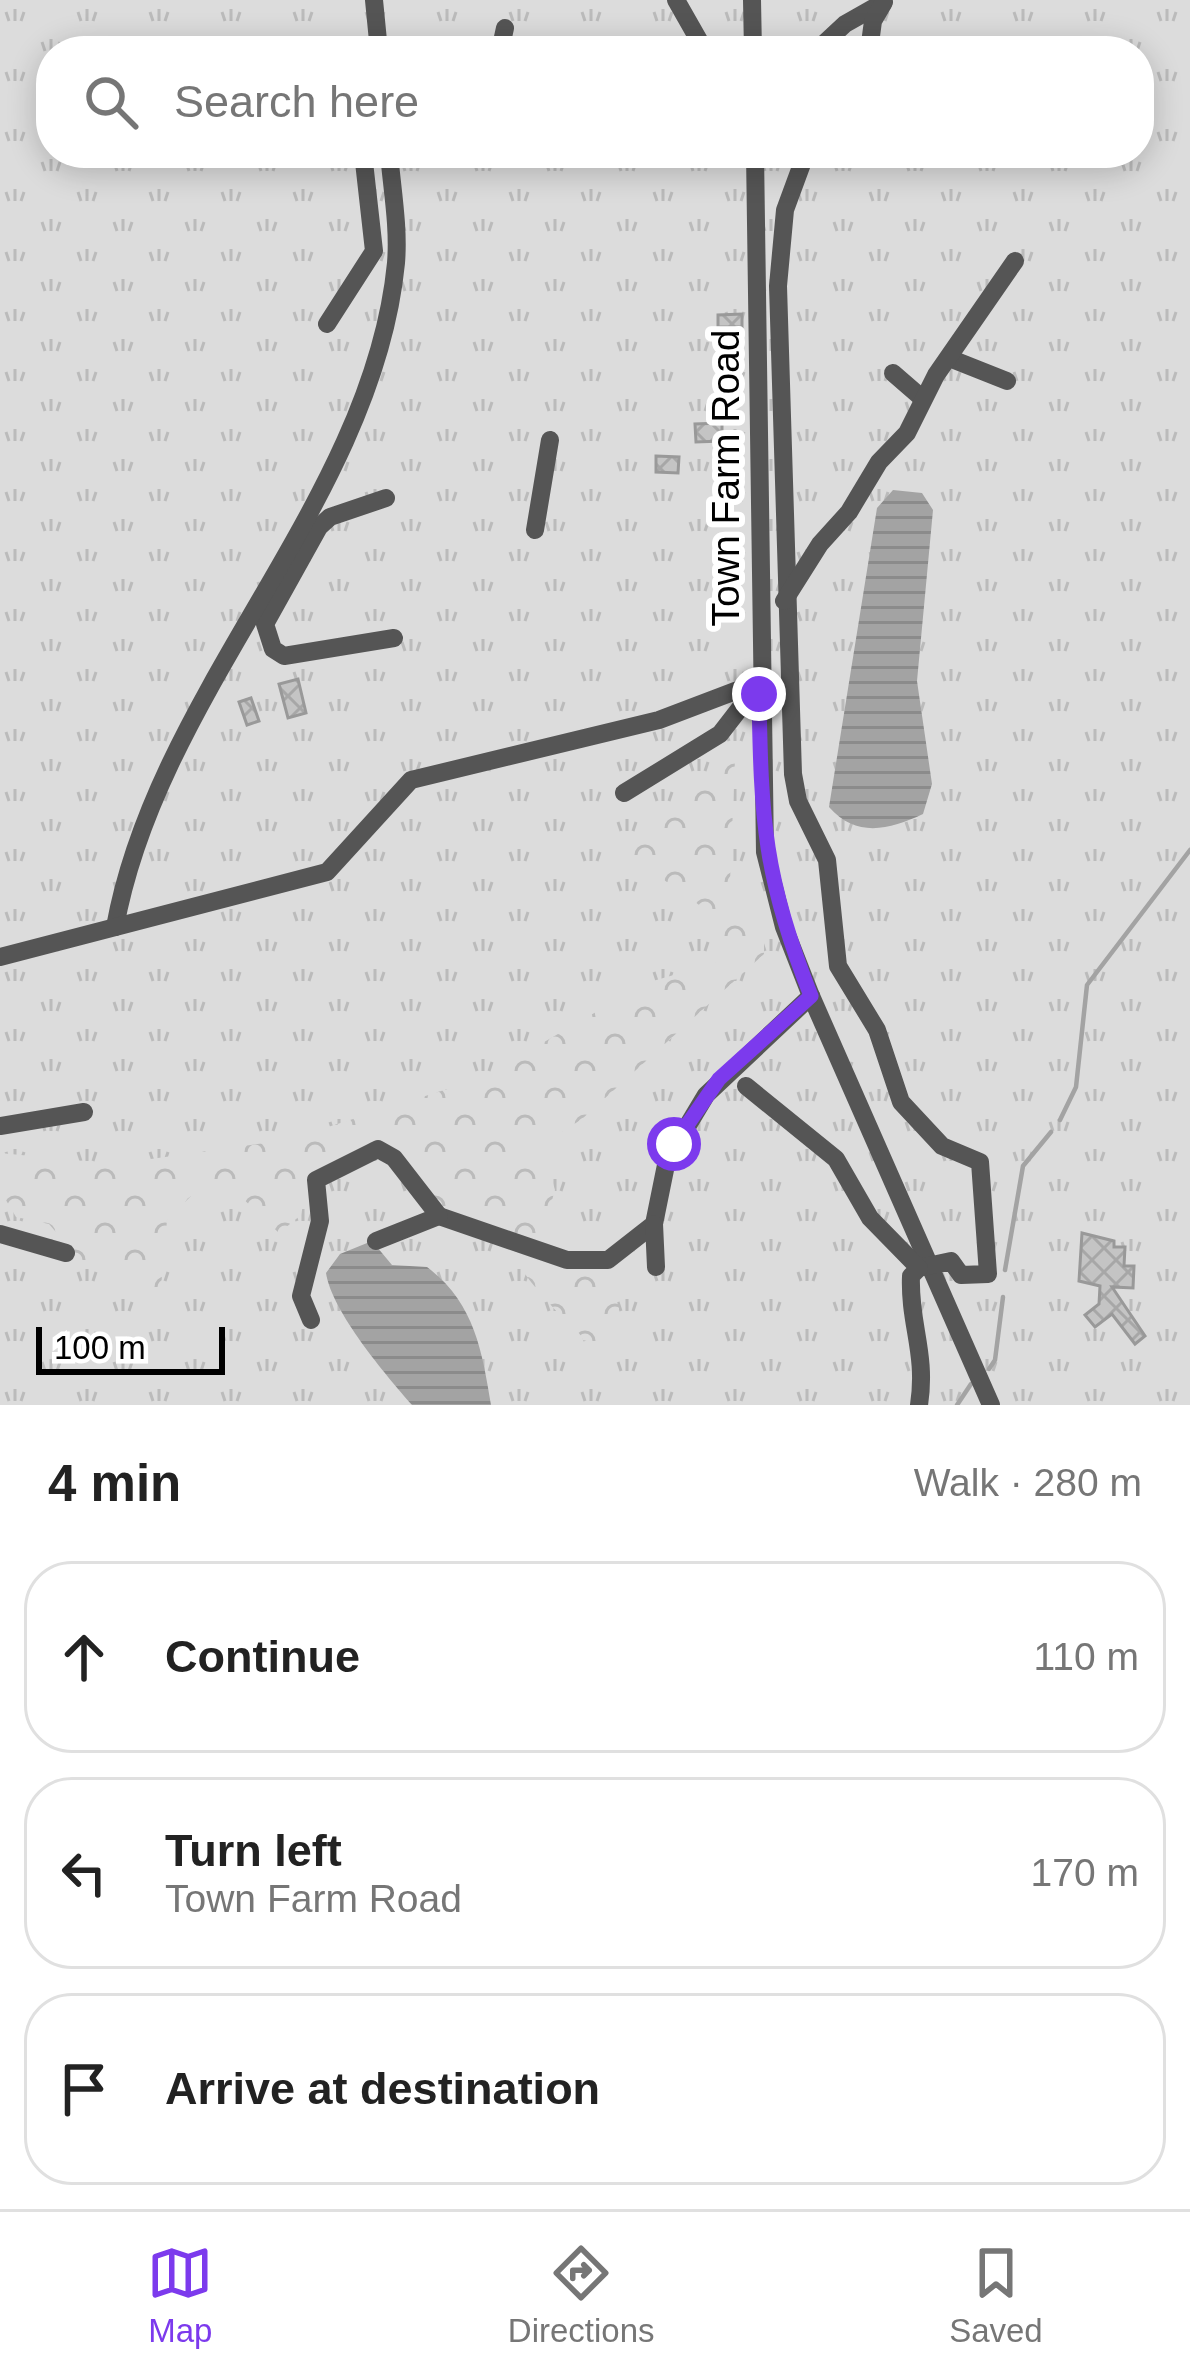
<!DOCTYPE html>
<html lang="en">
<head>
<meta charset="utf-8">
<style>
	body { margin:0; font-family:Helvetica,sans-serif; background:#f6f6f6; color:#222 }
	.scale { position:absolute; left:36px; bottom:30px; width:189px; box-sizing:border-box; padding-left:12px; border:6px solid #000; border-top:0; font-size:33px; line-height:42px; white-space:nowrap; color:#000; -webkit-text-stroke:9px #fff; paint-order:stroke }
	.stop { position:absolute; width:36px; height:36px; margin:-27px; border:9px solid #7c3aed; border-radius:50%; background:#fff }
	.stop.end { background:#7c3aed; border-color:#fff; box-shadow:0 3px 12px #0008 }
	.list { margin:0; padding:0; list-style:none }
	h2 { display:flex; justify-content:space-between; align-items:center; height:156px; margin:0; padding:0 48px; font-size:51px }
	h2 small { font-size:39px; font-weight:400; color:#767676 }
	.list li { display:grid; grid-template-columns:78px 1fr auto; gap:36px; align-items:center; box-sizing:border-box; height:192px; margin:0 24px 24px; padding:0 24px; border:3px solid #e0e0e0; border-radius:48px }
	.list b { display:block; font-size:45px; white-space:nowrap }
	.list p { margin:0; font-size:39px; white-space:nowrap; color:#767676 }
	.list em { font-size:39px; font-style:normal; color:#767676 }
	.icon { flex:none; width:66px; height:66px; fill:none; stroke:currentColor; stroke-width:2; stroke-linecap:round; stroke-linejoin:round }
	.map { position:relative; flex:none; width:1190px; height:1405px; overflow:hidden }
	.search { position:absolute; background:#fff; box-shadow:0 6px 30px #0003; left:36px; right:36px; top:36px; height:132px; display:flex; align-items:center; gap:30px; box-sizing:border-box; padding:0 42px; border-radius:48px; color:#767676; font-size:45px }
	.sheet { height:804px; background:#fff }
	nav { display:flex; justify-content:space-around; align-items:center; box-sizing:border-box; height:168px; border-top:3px solid #e0e0e0; background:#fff; font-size:33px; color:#767676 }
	nav a { display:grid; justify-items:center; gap:6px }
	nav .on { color:#7c3aed }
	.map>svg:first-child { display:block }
	.grass { fill:url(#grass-tufts); fill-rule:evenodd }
	.forest { fill:url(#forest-crowns) }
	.water { fill:url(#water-rules) }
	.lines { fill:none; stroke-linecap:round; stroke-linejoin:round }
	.stream { stroke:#a3a3a3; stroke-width:4.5 }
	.building { fill:url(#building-cross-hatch); stroke:#999; stroke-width:3 }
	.minor { stroke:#555; stroke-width:18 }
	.route { stroke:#7c3aed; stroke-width:15 }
	.labels { text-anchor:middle; stroke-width:12; stroke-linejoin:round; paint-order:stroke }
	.street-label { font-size:39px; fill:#000; stroke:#fff }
</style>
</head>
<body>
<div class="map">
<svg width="1190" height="1405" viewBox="0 0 1190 1405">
	<defs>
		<pattern id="grass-tufts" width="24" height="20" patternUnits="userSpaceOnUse" patternTransform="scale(3)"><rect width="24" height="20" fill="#dcdcdc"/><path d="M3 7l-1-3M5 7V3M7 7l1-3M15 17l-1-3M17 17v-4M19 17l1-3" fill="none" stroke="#bbb"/></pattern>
		<pattern id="forest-crowns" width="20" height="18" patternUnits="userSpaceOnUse" patternTransform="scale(3)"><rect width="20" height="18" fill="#dcdcdc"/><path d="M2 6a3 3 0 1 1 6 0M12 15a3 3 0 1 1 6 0" fill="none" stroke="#bbb"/></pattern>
		<pattern id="water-rules" width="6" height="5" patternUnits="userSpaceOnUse" patternTransform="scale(3)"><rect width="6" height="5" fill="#a3a3a3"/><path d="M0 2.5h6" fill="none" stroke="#8b8b8b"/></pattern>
		<pattern id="building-cross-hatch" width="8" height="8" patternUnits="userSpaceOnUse" patternTransform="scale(3)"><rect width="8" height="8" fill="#c4c4c4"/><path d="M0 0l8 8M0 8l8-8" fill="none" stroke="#a7a7a7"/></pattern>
	</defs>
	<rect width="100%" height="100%" fill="#fff"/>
	<path class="grass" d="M0 0H1190V1405H0ZM51 51H1139V153H51Z"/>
	<path class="forest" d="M735 759 729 906 764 918V954L582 1119 542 1145 555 1190 545 1224 599 1245 619 1308 618 1349 583 1340C576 1325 568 1324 558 1313 538 1291 518 1269 506 1242L463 1231 383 1144 326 1158 309 1175 301 1215 279 1233 238 1194H193L167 1220 161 1287H134L80 1260 49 1224 16 1217 0 1190V1153L115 1164 287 1140 482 1078 646 983 729 959 709 912 622 850Z"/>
	<g class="water">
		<path d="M893 490 922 493 933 510 917 681 932 784 923 814C889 830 856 838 829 807L877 508Z"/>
		<path d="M372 1241 392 1265 427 1267C474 1302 482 1350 491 1405H412C386 1375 332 1312 326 1273L340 1254Z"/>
	</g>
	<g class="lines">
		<g class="stream">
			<path d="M1060 1120 1076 1087 1087 985 1190 850"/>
			<path d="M1005 1270 1023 1166 1051 1132"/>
			<path d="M989 1369 995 1360 1003 1297"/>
			<path d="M957 1405 971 1384"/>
		</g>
	</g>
	<g class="building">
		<path d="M742 314V327H718V315Z"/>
		<path d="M722 423V441L696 442 695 424Z"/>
		<path d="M656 456 679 457 678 473 656 472Z"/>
		<path d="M298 679 306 713 288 718 279 684Z"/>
		<path d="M251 698 259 721 247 725 239 702Z"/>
		<path d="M1082 1233 1114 1241V1247H1125L1124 1266H1134L1133 1288 1112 1287 1145 1336 1135 1344 1112 1314 1095 1327 1085 1315 1099 1304 1100 1286 1079 1281Z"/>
	</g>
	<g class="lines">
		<g class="minor">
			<path d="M374 0 379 51"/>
			<path d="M676 0 705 51"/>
			<path d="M752 0 753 51"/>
			<path d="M500 51 505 28"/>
			<path d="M816 51 845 24 884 2"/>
			<path d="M869 51 873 21 883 4"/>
			<path d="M755 153 765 852 784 927 811 996 991 1405"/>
			<path d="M806 153 785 210 778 286 793 774 798 801 827 860 838 966 877 1030 901 1102 942 1146 980 1162 988 1274 961 1275 951 1261 923 1267"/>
			<path d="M327 324 374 251 363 153"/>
			<path d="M949 358 1007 381"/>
			<path d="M893 373 923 399"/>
			<path d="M386 498 330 517 319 527 265 624 273 649 284 656 394 638"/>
			<path d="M535 530 550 440"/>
			<path d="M784 601 820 544 849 512 879 462 907 433 936 375 1015 261"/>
			<path d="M624 793 720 734 744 703 766 692"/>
			<path d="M115 927C158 689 373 501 396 263 399 227 392 189 389 153"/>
			<path d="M0 957 327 872 411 780 659 720 759 682"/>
			<path d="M746 1086 836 1159 870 1218 919 1268 911 1276C909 1324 927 1353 919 1405"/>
			<path d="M0 1126 84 1112"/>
			<path d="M439 1216 567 1260H608L654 1224 667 1160 706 1095 811 996"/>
			<path d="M654 1224 656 1267"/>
			<path d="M0 1234 66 1253"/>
			<path d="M311 1320 301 1296 320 1221 316 1180 378 1149 394 1158 439 1216 376 1241"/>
		</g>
	</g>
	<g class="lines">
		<path class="route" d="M674 1144 719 1079 811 996C764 878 761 820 759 694"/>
	</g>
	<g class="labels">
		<g class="street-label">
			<text transform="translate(725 478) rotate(-90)" y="14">Town Farm Road</text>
		</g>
	</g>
</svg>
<div class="scale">100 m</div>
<div class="stop" style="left:674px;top:1144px"></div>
<div class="stop end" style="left:759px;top:694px"></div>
<div class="search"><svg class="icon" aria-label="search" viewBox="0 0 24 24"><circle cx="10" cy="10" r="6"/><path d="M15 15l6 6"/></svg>Search here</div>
</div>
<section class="sheet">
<h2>4 min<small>Walk · 280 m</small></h2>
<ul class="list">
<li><svg class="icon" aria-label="ahead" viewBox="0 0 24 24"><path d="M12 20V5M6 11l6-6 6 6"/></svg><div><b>Continue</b></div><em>110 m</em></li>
<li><svg class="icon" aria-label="left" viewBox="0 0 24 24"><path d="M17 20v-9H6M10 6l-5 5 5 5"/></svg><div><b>Turn left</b><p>Town Farm Road</p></div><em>170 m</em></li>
<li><svg class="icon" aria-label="arrive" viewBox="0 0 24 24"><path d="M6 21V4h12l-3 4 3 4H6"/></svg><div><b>Arrive at destination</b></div></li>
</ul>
</section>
<nav>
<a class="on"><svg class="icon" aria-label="map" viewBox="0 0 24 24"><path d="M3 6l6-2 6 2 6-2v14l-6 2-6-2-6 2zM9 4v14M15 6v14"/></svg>Map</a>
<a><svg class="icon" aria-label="directions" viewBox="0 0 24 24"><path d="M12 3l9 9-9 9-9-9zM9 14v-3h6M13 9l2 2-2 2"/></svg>Directions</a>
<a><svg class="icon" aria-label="saved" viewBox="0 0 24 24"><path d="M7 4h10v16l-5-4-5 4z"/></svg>Saved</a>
</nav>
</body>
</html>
